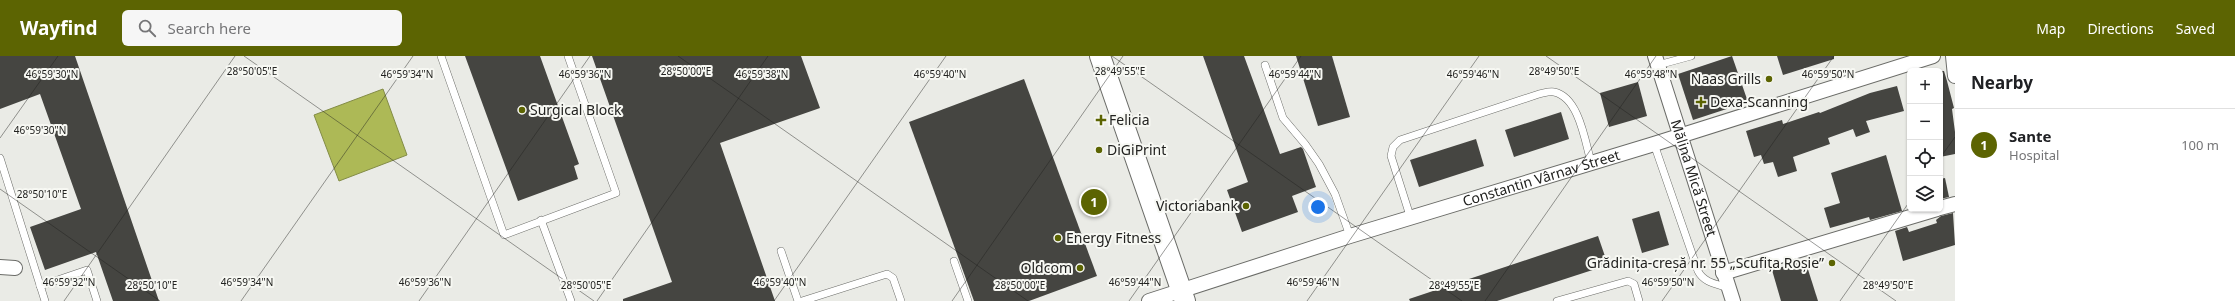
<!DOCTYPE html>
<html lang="en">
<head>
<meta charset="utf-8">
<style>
	body { margin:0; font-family:"Noto Sans",sans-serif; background:#f6f6f6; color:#202124 }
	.controls { position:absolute; right:12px; top:12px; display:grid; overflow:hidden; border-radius:6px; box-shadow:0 1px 3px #0004 }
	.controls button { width:36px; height:36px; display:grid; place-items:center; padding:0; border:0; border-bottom:1px solid #e0e0e0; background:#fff; color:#202124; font:20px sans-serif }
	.you { position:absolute; left:1318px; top:151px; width:14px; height:14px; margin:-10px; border:3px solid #fff; border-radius:50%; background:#1a73e8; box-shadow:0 0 0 6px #1a73e833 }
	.badge { display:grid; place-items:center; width:26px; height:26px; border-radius:50%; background:#5c6402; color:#fff; font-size:13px; font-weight:700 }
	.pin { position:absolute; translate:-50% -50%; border:2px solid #fff; box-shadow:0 1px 4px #0006 }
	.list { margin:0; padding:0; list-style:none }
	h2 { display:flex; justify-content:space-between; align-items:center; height:52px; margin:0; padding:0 16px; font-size:17px }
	h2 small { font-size:13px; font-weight:400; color:#757577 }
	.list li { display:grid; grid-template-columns:26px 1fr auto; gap:12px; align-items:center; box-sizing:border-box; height:72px; padding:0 16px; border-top:1px solid #e0e0e0 }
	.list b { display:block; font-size:15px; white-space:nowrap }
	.list p { margin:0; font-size:13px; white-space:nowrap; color:#757577 }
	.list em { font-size:13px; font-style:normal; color:#757577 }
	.icon { flex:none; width:22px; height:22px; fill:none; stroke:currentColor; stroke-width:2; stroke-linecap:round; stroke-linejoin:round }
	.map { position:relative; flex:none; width:1955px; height:245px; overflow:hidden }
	header { display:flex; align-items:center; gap:24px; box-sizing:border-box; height:56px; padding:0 20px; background:#5c6402; color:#fff }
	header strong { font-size:19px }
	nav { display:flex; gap:22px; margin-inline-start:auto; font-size:14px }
	.search { width:280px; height:36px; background:#f6f6f6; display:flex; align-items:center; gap:10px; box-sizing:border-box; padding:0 14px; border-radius:6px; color:#757577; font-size:15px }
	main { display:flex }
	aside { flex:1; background:#fff }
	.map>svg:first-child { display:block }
	.water { fill:#adb956; stroke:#838c46 }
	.building { fill:#454541 }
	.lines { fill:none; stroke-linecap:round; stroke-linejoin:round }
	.lane-casing { stroke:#6b6c68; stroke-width:8 }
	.street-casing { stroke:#6b6c68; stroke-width:16 }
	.secondary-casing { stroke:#6b6c68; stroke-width:22 }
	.lane { stroke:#fff; stroke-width:7 }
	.street { stroke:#fff; stroke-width:14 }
	.secondary { stroke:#fff; stroke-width:20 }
	.ticks { fill:none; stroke:#222220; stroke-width:1; stroke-opacity:0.45 }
	.poi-dot { fill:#5c6402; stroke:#f7f8f3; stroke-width:1.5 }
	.labels { text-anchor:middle; stroke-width:4; stroke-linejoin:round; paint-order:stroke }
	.poi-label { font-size:14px; fill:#222220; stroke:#f7f8f3; text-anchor:start }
	.street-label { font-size:14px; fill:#222220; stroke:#f7f8f3 }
	.ticks-label { font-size:10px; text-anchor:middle; fill:#222220; stroke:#f7f8f3; stroke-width:4; stroke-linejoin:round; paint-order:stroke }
</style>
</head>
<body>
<header>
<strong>Wayfind</strong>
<div class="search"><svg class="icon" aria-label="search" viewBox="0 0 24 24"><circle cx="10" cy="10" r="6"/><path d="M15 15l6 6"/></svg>Search here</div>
<nav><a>Map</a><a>Directions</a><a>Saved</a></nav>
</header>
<main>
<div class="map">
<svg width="1955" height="245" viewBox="0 0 1955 245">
	<rect width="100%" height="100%" fill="#eaebe6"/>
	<path class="water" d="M383 33 407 99 339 125 314 59Z"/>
	<g class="building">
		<path d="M0 0H75L159 245H113L96 196 45 214 30 171 81 153 40 38 0 53Z"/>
		<path d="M465 0H540L579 108 574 110 578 123 518 145Z"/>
		<path d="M592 0H801L820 52 720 87 775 245H623V243L672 226Z"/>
		<path d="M1203 0H1244L1280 98 1301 91 1303 93 1316 131 1292 140 1298 156 1242 176 1227 134 1248 126Z"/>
		<path d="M1296 0H1332L1350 61 1318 70Z"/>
		<path d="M1732 0 1748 46 1693 64 1678 18Z"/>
		<path d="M1777 0H1834V3L1783 19Z"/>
		<path d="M1940 15H1944L1947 25 1954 52 1952 53 1955 76V98L1940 101Z"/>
		<path d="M1024 23 1097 220 1029 245H974L909 66Z"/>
		<path d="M1638 26 1647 60 1609 71 1600 37Z"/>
		<path d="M1897 30 1904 55 1866 65 1870 76 1856 81 1853 73 1828 82 1830 88 1793 101 1797 115 1778 121 1773 106 1764 108 1761 99 1754 101 1746 75 1782 64 1783 68 1819 56 1820 57 1870 37Z"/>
		<path d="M1561 56 1569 83 1514 101 1505 74Z"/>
		<path d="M1476 83 1484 110 1419 131 1410 104Z"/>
		<path d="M1886 99 1902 155 1870 164 1869 161 1830 172 1824 152 1840 147 1831 117Z"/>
		<path d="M1945 122 1949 141 1940 143V123Z"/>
		<path d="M1659 155 1669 189 1642 197 1632 163Z"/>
		<path d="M1953 157 1955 189 1903 205 1895 175 1907 171 1909 176 1937 167 1936 164 1941 160Z"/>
		<path d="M1598 180 1608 209 1497 245H1410L1409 243Z"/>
		<path d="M1805 204 1818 245H1781L1772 214Z"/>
	</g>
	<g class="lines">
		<g class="lane-casing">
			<g id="lane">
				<path d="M441 0 504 179 616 137 568 0"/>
				<path d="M1265 9 1283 62 1305 88 1319 108 1335 138 1350 180"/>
				<path d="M1658 9 1691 0"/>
				<path d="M1654 88 1698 215C1704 227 1717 228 1729 232"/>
				<path d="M0 102 45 245"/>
				<path d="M1411 163 1391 100 1393 91 1400 84 1539 38C1544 37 1550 35 1554 36 1579 41 1585 85 1591 106"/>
				<path d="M541 164 571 245"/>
				<path d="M781 195 798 245"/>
				<path d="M954 205 968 245"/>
				<path d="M40 230 87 214 97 245"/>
				<path d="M802 245 887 218 893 222 901 245"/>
				<path d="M1557 245 1628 225 1634 228 1639 245"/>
			</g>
		</g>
		<g class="street-casing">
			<g id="street">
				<path id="s1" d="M1655 0 1733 245"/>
				<path d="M1953 0 1955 20"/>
				<path d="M1940 152 1955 148"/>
				<path d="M0 211 15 212"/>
				<path d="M1723 217 1937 153"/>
				<path id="s2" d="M1149 245 1350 180 1654 88 1933 0"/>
			</g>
		</g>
		<g class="secondary-casing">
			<path id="secondary" d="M1100 0 1185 245"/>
		</g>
		<use href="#lane" class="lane"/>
		<use href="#street" class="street"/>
		<use href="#secondary" class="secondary"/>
	</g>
	<path class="ticks" d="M244 0 594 245M678 0 1028 245M1112 0 1462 245M1546 0 1896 245M0 82 58 0M1940 102 1955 81M0 133 160 245M64 245 235 0M241 245 413 0M419 245 590 0M597 245 768 0M774 245 946 0M952 245 1123 0M1129 245 1301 0M1307 245 1479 0M1485 245 1656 0M1662 245 1834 0M1840 245 1910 145"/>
	<g class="poi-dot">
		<circle cx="1769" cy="23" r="4"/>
		<path d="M1699 40h4v4h4v4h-4v4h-4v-4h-4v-4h4z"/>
		<circle cx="522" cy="54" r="4"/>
		<path d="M1099 58h4v4h4v4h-4v4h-4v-4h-4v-4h4z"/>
		<circle cx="1099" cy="94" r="4"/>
		<circle cx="1246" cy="150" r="4"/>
		<circle cx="1058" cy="182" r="4"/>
		<circle cx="1832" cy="207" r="4"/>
		<circle cx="1080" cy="212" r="4"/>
	</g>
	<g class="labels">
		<g class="poi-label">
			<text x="1761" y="28" text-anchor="end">Naas Grills</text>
			<text x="1710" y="51">Dexa-Scanning</text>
			<text x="530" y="59">Surgical Block</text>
			<text x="1109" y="69">Felicia</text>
			<text x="1107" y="99">DiGiPrint</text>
			<text x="1238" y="155" text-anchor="end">Victoriabank</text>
			<text x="1066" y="187">Energy Fitness</text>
			<text x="1824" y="212" text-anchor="end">Grădinița-creșă nr. 55 „Scufița Roșie”</text>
			<text x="1072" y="217" text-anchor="end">Oldcom</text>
		</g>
		<g class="street-label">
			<text dy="5" stroke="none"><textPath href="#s2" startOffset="411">Constantin Vârnav Street</textPath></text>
			<text dy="5" stroke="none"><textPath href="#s1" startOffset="128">Mălina Mică Street</textPath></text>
		</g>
	</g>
	<g class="ticks-label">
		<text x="686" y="19">28°50'00"E</text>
		<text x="252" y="19">28°50'05"E</text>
		<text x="1120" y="19">28°49'55"E</text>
		<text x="1554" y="19">28°49'50"E</text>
		<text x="52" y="22">46°59'30"N</text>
		<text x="407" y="22">46°59'34"N</text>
		<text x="585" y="22">46°59'36"N</text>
		<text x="762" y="22">46°59'38"N</text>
		<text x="940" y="22">46°59'40"N</text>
		<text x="1295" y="22">46°59'44"N</text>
		<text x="1473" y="22">46°59'46"N</text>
		<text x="1651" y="22">46°59'48"N</text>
		<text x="1828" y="22">46°59'50"N</text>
		<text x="40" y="78">46°59'30"N</text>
		<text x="42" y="142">28°50'10"E</text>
		<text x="69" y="230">46°59'32"N</text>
		<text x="247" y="230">46°59'34"N</text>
		<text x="425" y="230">46°59'36"N</text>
		<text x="780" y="230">46°59'40"N</text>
		<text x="1135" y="230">46°59'44"N</text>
		<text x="1313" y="230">46°59'46"N</text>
		<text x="1668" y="230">46°59'50"N</text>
		<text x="152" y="233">28°50'10"E</text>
		<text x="586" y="233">28°50'05"E</text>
		<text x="1020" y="233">28°50'00"E</text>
		<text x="1454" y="233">28°49'55"E</text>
		<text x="1888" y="233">28°49'50"E</text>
	</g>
</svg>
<div class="controls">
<button>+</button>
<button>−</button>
<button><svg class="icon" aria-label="locate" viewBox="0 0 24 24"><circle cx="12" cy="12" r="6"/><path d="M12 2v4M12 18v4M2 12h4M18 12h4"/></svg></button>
<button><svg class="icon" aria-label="layers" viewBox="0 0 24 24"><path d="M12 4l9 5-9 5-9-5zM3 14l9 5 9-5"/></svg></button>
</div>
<div class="you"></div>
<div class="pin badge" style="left:1094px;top:146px">1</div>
</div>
<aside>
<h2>Nearby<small></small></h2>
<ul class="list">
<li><span class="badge">1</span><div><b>Sante</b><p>Hospital</p></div><em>100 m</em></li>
</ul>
</aside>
</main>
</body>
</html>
